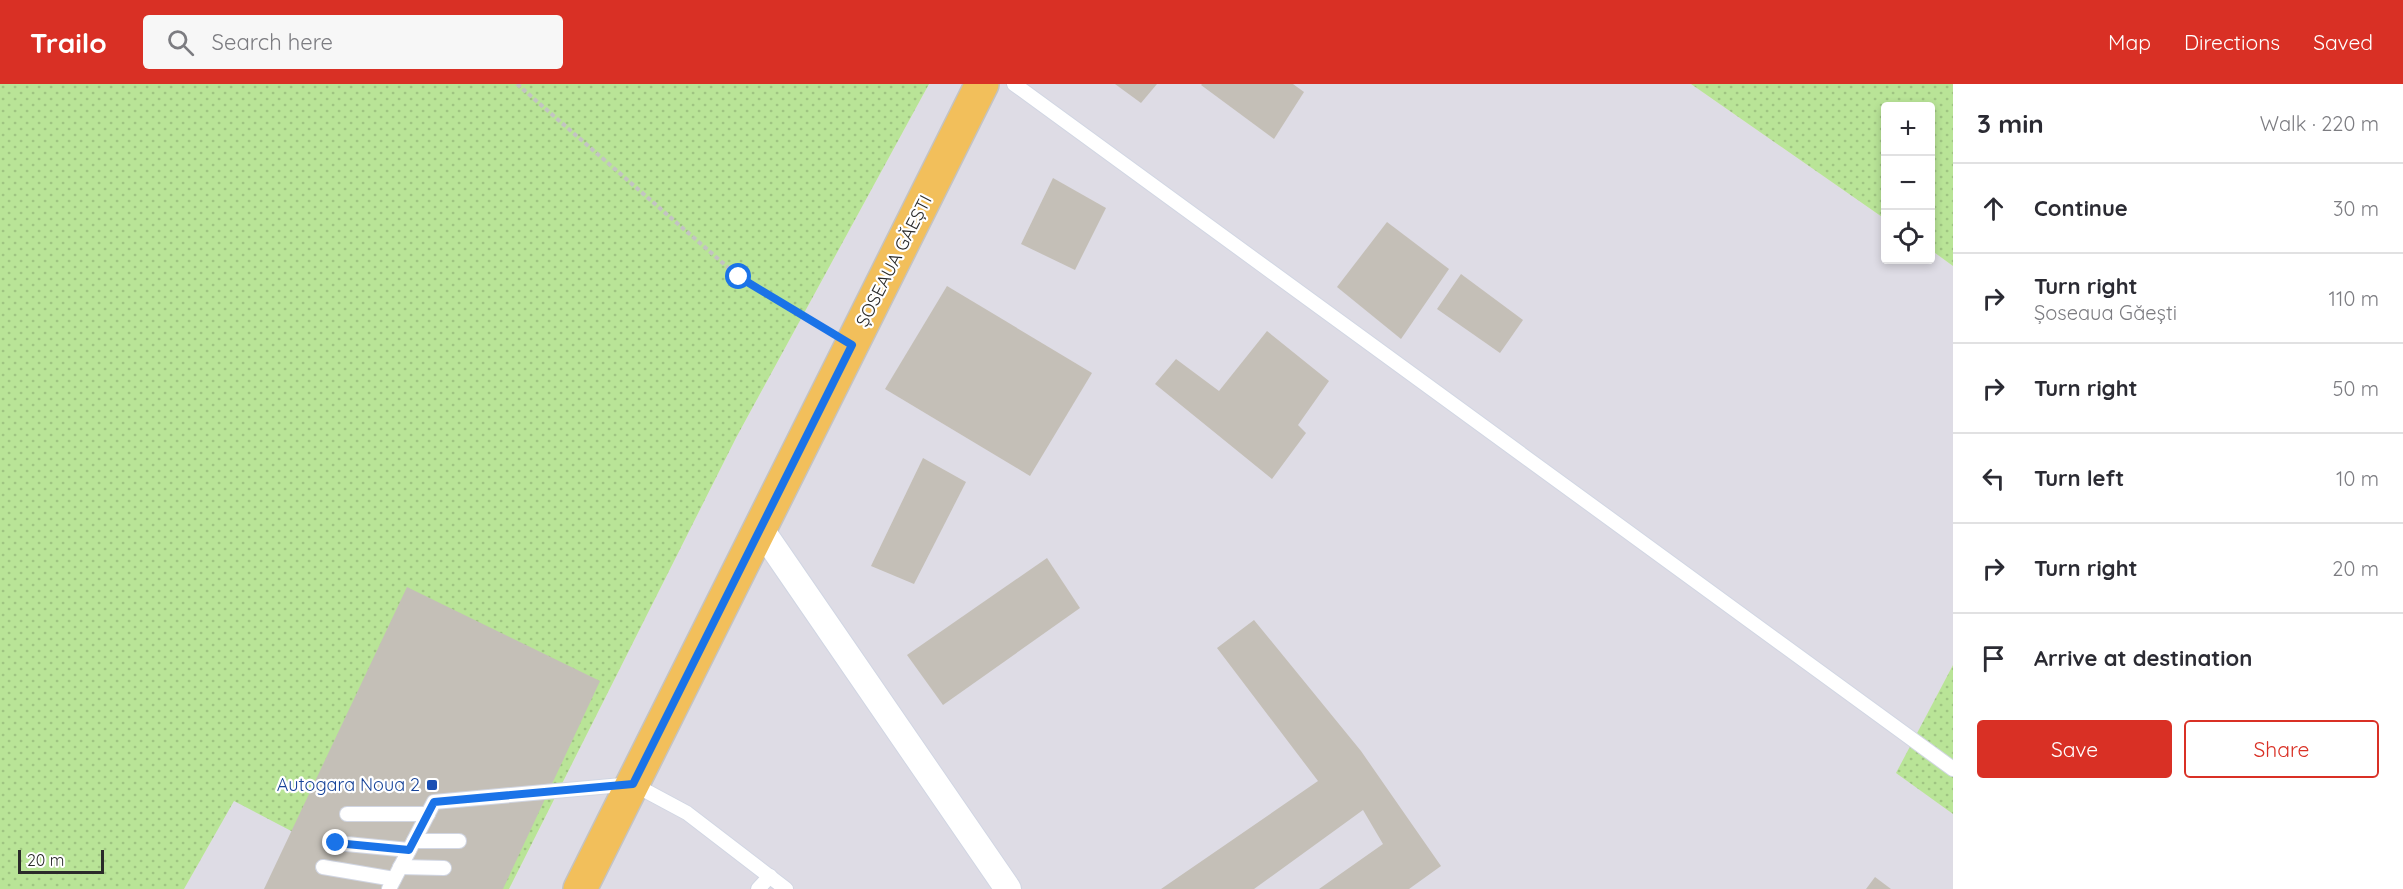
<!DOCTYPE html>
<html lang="en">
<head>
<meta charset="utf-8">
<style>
	body { margin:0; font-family:Quicksand,sans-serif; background:#f7f7f7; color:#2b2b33 }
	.controls { position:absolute; right:18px; top:18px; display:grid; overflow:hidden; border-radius:6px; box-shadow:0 3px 9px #0003 }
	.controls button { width:54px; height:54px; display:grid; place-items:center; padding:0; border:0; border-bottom:2px solid #e1e1e2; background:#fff; color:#2b2b33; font:30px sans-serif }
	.scale { position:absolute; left:18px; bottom:15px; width:86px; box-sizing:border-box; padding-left:6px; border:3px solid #2a2a2a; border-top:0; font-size:16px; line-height:21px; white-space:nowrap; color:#2a2a2a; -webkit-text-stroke:4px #fff; paint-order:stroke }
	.stop { position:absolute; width:18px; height:18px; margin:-14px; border:4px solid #1a73e8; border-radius:50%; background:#fff }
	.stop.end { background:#1a73e8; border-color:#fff; box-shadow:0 2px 6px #0008 }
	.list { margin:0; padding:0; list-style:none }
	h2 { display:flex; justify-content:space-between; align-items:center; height:78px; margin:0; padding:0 24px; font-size:26px }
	h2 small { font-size:20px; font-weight:400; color:#7c7c81 }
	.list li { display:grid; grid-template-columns:39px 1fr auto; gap:18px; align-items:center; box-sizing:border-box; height:90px; padding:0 24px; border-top:2px solid #e1e1e2 }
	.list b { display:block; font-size:22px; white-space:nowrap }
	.list p { margin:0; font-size:20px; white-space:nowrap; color:#7c7c81 }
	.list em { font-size:20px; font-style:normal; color:#7c7c81 }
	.actions { display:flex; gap:12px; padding:18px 24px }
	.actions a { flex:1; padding:14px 0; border:2px solid #d93025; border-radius:6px; text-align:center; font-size:21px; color:#d93025 }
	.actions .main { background:#d93025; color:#fff }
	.icon { flex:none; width:33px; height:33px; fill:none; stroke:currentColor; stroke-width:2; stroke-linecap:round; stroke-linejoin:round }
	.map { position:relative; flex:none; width:1953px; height:805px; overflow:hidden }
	header { display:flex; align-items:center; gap:36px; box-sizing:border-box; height:84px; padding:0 30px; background:#d93025; color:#fff }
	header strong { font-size:28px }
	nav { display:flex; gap:33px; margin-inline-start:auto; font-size:21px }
	.search { width:420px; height:54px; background:#f7f7f7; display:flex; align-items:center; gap:15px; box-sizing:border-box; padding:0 21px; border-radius:6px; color:#7c7c81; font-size:22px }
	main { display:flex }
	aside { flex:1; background:#fff }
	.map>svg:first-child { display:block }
	.industrial { fill:#dedce5 }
	.grass { fill:url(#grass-dots) }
	.building { fill:#c4bfb7 }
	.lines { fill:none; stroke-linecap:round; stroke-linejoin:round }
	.service-casing { stroke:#d1d6e3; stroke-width:16 }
	.minor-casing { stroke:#d1d6e3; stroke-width:28 }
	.primary-casing { stroke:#c3c3c3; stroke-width:36 }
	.path { stroke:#c3c3c3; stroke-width:4; stroke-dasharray:4.5 3; stroke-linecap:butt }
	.service { stroke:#fff; stroke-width:14 }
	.minor { stroke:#fff; stroke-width:26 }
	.primary { stroke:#f2bf5b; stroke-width:33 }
	.route { stroke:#1a73e8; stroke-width:8 }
	.transit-dot { fill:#1a4fb4; stroke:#fff; stroke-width:2 }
	.labels { text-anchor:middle; stroke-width:4.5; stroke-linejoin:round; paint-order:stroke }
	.street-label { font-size:18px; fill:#2a2a2a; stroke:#fff }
	.transit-label { font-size:18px; fill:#164399; stroke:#fff; text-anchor:end }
</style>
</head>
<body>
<header>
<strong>Trailo</strong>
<div class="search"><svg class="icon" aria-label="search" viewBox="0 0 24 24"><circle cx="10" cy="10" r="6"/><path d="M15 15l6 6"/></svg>Search here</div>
<nav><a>Map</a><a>Directions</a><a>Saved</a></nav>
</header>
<main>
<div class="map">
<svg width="1953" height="805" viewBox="0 0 1953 805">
	<defs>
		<pattern id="grass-dots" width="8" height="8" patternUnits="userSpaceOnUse" patternTransform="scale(1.5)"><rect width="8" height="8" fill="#b9e497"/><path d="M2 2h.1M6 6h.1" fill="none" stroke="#9fc482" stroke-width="1.8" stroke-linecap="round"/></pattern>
	</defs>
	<rect width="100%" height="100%" fill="#ece3dc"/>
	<g class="industrial">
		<path d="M929 0H1691L1885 135 1886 176H1930L1931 166 1953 182V581L1897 689 1953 730V805H509L737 352Z"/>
		<path d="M234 716 402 805H184Z"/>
	</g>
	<g class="grass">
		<path d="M0 0H929L737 352 509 805H402L234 717 184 805H0Z"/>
		<path d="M1691 0H1953V182L1931 166 1930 22H1886L1885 135Z"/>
		<path d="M1953 581V730L1896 689Z"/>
	</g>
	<g class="building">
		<path d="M1115 0H1157L1141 19Z"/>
		<path d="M1202 0H1293L1304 8 1274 55 1201 1Z"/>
		<path d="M1053 94 1106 124 1075 186 1021 160Z"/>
		<path d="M1387 138 1449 185 1401 255 1337 203Z"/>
		<path d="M1461 190 1523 236 1500 269 1437 225Z"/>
		<path d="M947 202 1092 289 1030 392 885 305Z"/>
		<path d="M1267 247 1329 297 1298 341 1306 349 1272 395 1155 300 1176 275 1219 307Z"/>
		<path d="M923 374 966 398 914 500 871 482Z"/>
		<path d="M1047 474 1080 524 943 621 907 571Z"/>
		<path d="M407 503 600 597 503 805H264Z"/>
		<path d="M1254 536 1361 667 1441 782 1409 805H1319L1383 760 1363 726 1254 805H1161L1318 697 1217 564Z"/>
		<path d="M1875 793 1891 805H1866Z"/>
	</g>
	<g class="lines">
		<g class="service-casing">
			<g id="service">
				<path d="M1014 0 1953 685"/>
				<path d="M347 730H428"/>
				<path d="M414 757H459"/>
				<path d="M336 759 409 766"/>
				<path d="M323 783 394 795"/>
				<path d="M400 783 444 784"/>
				<path d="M389 805 434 718 633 700 687 729 786 805"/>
				<path d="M758 805 770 792"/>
			</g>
		</g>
		<g class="minor-casing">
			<path id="minor" d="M760 444 1008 805"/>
		</g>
		<g class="primary-casing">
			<path id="primary" d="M580 805 982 0"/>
		</g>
		<path class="path" d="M517 0 739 193 825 245"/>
		<use href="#service" class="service"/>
		<use href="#minor" class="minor"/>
		<use href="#primary" class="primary"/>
	</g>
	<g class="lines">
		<path class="route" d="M336 759 409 766 434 718 633 700 852 261 739 193"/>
	</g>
	<rect class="transit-dot" x="426" y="695" width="12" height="12" rx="3"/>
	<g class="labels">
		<g class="street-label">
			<text transform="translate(894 177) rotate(-63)" y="6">ȘOSEAUA GĂEȘTI</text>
		</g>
		<g class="transit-label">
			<text x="420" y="707">Autogara Noua 2</text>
		</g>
	</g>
</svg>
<div class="controls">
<button>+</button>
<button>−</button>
<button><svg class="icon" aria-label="locate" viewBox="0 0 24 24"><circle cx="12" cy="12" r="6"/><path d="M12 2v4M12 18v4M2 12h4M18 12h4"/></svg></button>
</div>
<div class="scale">20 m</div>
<div class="stop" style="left:739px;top:193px"></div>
<div class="stop end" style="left:336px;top:759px"></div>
</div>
<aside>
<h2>3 min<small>Walk · 220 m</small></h2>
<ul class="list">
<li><svg class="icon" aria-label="ahead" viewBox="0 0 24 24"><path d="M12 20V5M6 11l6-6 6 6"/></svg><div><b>Continue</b></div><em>30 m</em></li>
<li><svg class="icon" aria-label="right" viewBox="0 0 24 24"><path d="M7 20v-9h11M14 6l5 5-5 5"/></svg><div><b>Turn right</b><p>Șoseaua Găești</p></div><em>110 m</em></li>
<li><svg class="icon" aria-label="right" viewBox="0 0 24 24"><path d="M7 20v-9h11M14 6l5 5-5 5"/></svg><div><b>Turn right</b></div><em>50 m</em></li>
<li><svg class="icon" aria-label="left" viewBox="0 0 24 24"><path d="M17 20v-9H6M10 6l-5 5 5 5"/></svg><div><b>Turn left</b></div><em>10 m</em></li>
<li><svg class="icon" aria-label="right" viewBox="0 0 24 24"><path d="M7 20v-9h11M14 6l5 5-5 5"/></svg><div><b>Turn right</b></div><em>20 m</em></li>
<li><svg class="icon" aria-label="arrive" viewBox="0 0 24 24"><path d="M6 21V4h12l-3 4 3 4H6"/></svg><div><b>Arrive at destination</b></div></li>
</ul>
<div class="actions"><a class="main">Save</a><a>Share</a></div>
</aside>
</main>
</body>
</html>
